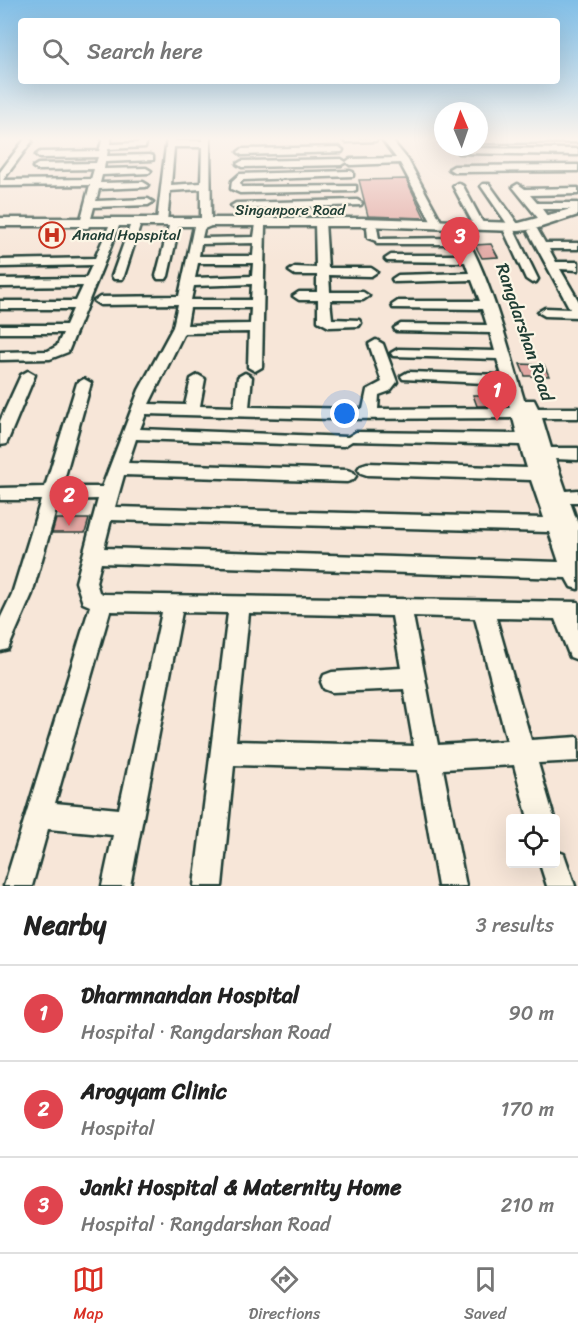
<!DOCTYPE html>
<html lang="en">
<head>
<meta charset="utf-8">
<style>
	body { margin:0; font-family:Sriracha,sans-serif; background:#f6f6f6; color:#222 }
	.controls { position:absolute; right:18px; bottom:18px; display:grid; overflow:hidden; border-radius:6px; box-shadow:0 6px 24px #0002 }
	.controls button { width:54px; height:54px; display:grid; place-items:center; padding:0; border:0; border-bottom:2px solid #e0e0e0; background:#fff; color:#222; font:30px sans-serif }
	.compass { position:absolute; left:434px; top:102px; width:54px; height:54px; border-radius:50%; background:#fff; box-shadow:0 6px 24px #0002; rotate:358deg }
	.you { position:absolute; left:345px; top:414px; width:21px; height:21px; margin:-15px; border:4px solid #fff; border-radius:50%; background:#1a73e8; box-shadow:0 0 0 9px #1a73e833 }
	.badge { display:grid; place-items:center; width:39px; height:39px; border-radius:50%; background:#d93025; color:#fff; font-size:20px; font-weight:700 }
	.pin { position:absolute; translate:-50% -50px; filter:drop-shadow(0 2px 3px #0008) }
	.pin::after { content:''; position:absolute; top:32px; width:21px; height:18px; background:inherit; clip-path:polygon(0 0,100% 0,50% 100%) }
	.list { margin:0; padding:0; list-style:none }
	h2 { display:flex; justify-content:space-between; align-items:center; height:78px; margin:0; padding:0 24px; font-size:26px }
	h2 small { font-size:20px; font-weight:400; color:#767676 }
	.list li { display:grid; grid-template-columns:39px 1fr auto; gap:18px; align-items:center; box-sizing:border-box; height:96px; padding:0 24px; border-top:2px solid #e0e0e0 }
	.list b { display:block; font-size:22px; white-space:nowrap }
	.list p { margin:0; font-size:20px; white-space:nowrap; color:#767676 }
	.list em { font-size:20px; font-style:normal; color:#767676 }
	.icon { flex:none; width:33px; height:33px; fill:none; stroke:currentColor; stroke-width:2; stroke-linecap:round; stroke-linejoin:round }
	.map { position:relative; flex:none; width:578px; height:886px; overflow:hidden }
	.search { position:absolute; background:#fff; box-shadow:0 6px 24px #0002; left:18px; right:18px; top:18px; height:66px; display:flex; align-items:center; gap:15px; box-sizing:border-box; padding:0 21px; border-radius:6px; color:#767676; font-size:22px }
	.sheet { height:366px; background:#fff }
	nav { display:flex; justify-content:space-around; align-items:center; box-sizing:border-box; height:84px; border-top:2px solid #e0e0e0; background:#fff; font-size:16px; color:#767676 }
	nav a { display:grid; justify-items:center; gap:3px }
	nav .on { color:#d93025 }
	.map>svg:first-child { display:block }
	.building { fill:#e2a8a3; stroke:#1f3d34; stroke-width:1.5 }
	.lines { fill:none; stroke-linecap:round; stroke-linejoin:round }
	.minor-casing { stroke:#1f3d34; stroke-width:5 }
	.major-casing { stroke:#1f3d34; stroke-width:5 }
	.minor { fill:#fcf5e5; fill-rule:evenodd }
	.major { fill:#fcf5e5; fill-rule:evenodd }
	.labels { text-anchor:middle; stroke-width:4.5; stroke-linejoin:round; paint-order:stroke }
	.far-street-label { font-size:15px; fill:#1f3d34; stroke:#fcf5e5 }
	.far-poi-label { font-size:15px; fill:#1f3d34; stroke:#fcf5e5; text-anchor:start }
	.street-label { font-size:18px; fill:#1f3d34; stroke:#fcf5e5 }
</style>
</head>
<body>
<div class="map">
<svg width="578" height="886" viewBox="0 0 578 886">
	<rect width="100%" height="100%" fill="#f7e6d8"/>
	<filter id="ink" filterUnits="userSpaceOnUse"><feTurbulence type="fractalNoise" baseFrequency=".0167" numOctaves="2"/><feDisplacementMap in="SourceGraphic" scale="12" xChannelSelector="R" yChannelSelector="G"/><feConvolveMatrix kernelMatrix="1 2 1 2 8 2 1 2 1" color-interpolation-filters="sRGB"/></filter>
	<g filter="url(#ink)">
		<g class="building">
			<path d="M406 179 425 218 368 216 359 180Z"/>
			<path d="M491 244 498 257 482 258 475 245Z"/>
			<path d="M520 364 544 365 549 376H525Z"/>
			<path d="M473 395H504L507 406H477Z"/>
			<path d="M56 519H89L85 533H52Z"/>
		</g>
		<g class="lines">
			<g class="minor-casing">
				<g id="minor">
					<path d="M28 138 32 141 3 180 91 179 94 169 38 170 33 167 38 164 96 163 98 157 40 158 36 155 40 152 99 151 103 138H111L110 144 138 143 140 138H148L145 147 108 149 107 156 150 155 153 156V160L105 162 104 169 146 168 151 171 149 173 102 175 100 183 143 182 148 185 146 187 99 189 96 201 148 199 153 202 148 205 94 207 89 226 88 228H80L79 226 90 185 0 186V172L25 139Z"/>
					<path d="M167 138H175V141H202V138H210L211 226 204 229 202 238 254 237 256 224H264L265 226 262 367 255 371 248 367 249 332 184 333 149 404 185 405 191 379 198 375 205 379 200 406 234 407 238 377 245 373 252 377 249 407 363 409 367 390 382 382 369 344 376 340 383 344 397 382 390 391 379 395 378 409 510 408 504 384 403 379 401 376 408 372 502 375 497 359 393 356 391 353 398 349 495 351 490 333 396 331 394 328 401 324 487 325 482 309 393 308 392 305 398 301H480L472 280 394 282 392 279 398 275 469 273 465 262 387 261 385 259 391 255H462L458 244H377L376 241 368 238 367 227 372 224 377 227 379 239 455 238 451 228 452 226H460C491 278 507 343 524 400H534L538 408H578V418H542L551 448H578V460L555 459 566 491 578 490V502H570L578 524V589L571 587 566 578 101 563 96 582 99 592 103 594 578 602V660L570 657 555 619 496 618 531 740 578 737V761L538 763 554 818H528L514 765 443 769 466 886H438L418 770 234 765 222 886H194L228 613 182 612 130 886H102L113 835 48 829 32 886H4L90 606 83 603 76 582 98 499 59 500 32 594 8 649 0 651V619L12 594 41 500H0V488L45 487 77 383 84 379 91 383 62 487H102L139 390 173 327 178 304 100 305 94 301 100 297 179 296 194 226 201 223V189L170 191 167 221 162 224 157 221ZM174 147H202L201 183 171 185ZM254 243 253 256H199L201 244ZM198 263H253L252 276 195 278ZM252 284 251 300H191L194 286ZM190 308H251L250 324 187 325ZM146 414 334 419 513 418 517 434 356 432 348 437 140 429ZM136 439 344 446 352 441 520 445 527 468 367 463 361 465 358 469 361 473 367 475 531 480 544 518 115 507 124 475 347 482 353 480 356 476 353 472 347 470 128 463ZM111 520 549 532 559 562 104 548ZM110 611 162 612 119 809 55 803ZM249 613 392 616 401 668 332 672 324 675 321 682 324 689 332 692 404 689 414 746 236 741ZM413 616 475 618 507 741 438 745Z"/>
					<path d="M379 138 375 141 346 142 342 139Z"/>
					<path d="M381 138H390L408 160 442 223 441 225H433L432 223 400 163 350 165 346 162 341 165 242 167 237 164 242 161 341 159 346 162 350 159 396 158Z"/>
					<path d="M479 138H578V142L480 143Z"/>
					<path d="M339 147 343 150 342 152 242 155 238 152 242 149Z"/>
					<path d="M461 148 578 149V155L458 153 457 151Z"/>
					<path d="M578 165V171L454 172 449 169 454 166Z"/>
					<path d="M350 171 353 172V176L243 180 240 183 241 187 356 186V190L353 191 240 193 231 189 232 181 240 174Z"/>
					<path d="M458 183 463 186 484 225 483 227H475L474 225 453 186Z"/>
					<path d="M483 184H489L520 227 514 230 538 279 536 282 532 283 526 279 504 231 510 228 481 186Z"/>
					<path d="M518 184 525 189 578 188V194L530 195 537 203H578V209H542L551 221 550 223H542L513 187Z"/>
					<path d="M357 200 362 203 361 205 236 209 231 206 236 203Z"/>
					<path d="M320 219 325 222 328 268H371L377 272 371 276 329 275 330 292H363L369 296 363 300H330L332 319 359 320 361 323 359 326 329 327 318 321V300H299L293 296 299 292H317V275H295L289 271 295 267 316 268 315 222Z"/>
					<path d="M114 223 119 226 68 352 50 359 0 360V352L48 351 57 346 63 333H0V325H66L73 309H0V301H76L83 286 0 287V279L86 278 92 265 1 267 0 260 95 258 109 226Z"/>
					<path d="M135 223 140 226 124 276 122 279H114L112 276 130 226Z"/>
					<path d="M174 223 179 226 168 276 166 279H158L156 276 169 226Z"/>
					<path d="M533 228 537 229 545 243H578V249H549L556 262H578V270L560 269 578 300V317L545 316 538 312 545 308 570 309 528 231Z"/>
					<path d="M28 371 35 375 8 440 6 444 0 445V421L21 375Z"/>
					<path d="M556 851 564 854 575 886H547L540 864H556Z"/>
				</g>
			</g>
			<g class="major-casing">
				<path id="major" d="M578 207V215L535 229 519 231 362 226H0V218H362L519 223Z"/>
			</g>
			<use href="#minor" class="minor"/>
			<use href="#major" class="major"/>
		</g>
	</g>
	<linearGradient id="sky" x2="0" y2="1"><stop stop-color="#80bee7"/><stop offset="0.53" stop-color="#fbf4ed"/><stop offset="1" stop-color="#fbf4ed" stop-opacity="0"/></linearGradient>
	<rect width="578" height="262" fill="url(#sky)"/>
	<defs>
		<g id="hospital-ring" transform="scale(1.35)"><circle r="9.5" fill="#fcf5e5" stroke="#c8321e" stroke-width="1.5"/><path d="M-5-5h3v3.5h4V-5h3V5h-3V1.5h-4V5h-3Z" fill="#c8321e"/></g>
	</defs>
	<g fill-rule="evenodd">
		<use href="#hospital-ring" x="52" y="235"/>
	</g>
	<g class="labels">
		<g class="far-street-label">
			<text x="290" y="215">Singanpore Road</text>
		</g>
		<g class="far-poi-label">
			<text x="72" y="240">Anand Hopspital</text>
		</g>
		<g class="street-label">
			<text transform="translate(525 332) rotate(71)" y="6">Rangdarshan Road</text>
		</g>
	</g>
</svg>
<div class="controls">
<button><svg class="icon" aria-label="locate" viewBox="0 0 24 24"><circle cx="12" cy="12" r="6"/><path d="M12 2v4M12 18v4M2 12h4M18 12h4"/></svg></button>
</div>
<svg class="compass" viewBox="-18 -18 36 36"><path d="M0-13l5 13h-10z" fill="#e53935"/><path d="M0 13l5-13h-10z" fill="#767676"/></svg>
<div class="you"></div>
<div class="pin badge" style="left:497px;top:421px;background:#e0444e">1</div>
<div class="pin badge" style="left:69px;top:526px;background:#e0444e">2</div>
<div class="pin badge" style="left:460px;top:267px;background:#e0444e">3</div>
<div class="search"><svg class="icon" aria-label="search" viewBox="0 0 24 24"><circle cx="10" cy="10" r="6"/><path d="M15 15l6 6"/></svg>Search here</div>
</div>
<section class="sheet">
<h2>Nearby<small>3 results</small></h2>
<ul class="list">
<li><span class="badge" style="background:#e0444e">1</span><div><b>Dharmnandan Hospital</b><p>Hospital · Rangdarshan Road</p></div><em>90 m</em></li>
<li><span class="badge" style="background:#e0444e">2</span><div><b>Arogyam Clinic</b><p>Hospital</p></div><em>170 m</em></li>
<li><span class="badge" style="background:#e0444e">3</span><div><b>Janki Hospital &amp; Maternity Home</b><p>Hospital · Rangdarshan Road</p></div><em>210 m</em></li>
</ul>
</section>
<nav>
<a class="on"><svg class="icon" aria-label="map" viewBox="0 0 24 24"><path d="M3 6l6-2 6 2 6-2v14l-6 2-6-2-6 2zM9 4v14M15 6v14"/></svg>Map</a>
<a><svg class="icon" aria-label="directions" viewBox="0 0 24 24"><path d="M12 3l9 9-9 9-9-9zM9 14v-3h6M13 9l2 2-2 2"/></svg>Directions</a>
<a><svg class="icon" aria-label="saved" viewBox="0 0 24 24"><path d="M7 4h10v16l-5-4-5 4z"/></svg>Saved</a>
</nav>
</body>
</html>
